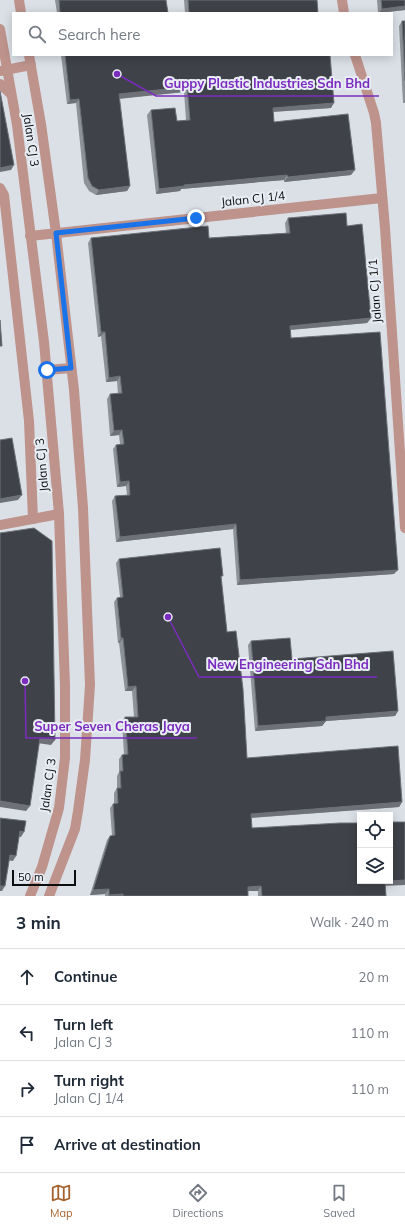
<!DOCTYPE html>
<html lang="en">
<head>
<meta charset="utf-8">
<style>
	body { margin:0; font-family:Mulish,sans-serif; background:#f2f2f3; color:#1f2937 }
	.controls { position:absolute; right:12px; bottom:12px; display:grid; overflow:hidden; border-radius:0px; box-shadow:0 2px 10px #0003 }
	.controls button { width:36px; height:36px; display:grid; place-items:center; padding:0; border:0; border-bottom:1px solid #e0e1e3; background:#fff; color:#1f2937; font:20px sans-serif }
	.scale { position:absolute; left:12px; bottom:10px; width:64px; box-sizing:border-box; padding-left:4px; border:2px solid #0c0d0f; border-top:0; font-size:11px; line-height:14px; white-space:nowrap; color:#0c0d0f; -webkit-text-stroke:3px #e8edf4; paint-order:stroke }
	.stop { position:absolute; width:12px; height:12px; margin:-9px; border:3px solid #1a73e8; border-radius:50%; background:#fff }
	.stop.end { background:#1a73e8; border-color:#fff; box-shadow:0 1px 4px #0008 }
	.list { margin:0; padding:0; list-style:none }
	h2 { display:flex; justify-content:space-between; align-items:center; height:52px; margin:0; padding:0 16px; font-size:17px }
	h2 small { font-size:13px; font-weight:400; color:#747a83 }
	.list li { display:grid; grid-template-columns:26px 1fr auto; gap:12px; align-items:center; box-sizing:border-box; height:56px; padding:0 16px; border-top:1px solid #e0e1e3 }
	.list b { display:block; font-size:15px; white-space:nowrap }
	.list p { margin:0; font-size:13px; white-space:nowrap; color:#747a83 }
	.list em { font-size:13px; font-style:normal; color:#747a83 }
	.icon { flex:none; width:22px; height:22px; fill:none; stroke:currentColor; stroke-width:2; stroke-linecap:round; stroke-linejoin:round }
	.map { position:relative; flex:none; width:405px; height:896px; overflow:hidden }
	.search { position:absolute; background:#fff; box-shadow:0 2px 10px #0003; left:12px; right:12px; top:12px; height:44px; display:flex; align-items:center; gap:10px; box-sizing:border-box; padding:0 14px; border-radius:0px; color:#747a83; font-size:15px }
	.sheet { height:276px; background:#fff }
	nav { display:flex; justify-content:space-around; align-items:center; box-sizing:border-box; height:56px; border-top:1px solid #e0e1e3; background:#fff; font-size:11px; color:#747a83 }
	nav a { display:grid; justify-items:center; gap:2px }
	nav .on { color:#a56330 }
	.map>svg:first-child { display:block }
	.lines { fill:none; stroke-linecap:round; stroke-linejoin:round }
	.minor { stroke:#be938c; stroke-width:10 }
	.wall { fill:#8d9198 }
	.shaded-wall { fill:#6e7178 }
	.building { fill:#3f4248; stroke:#6e7178 }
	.route { stroke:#1a73e8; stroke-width:5 }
	.labels { text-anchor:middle; stroke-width:4; stroke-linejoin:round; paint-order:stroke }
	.street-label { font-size:12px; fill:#0c0d0f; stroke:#e8edf4 }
	.leader { fill:none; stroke:#7b2cbf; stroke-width:1.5 }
	.callout-dot { fill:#7b2cbf; stroke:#e8edf4; stroke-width:1.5 }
	.callout-label { font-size:13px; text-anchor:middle; font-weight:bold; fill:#7b2cbf; stroke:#e8edf4; stroke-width:4; stroke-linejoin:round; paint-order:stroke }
</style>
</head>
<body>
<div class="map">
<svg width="405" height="896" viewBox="0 0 405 896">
	<rect width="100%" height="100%" fill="#dbe0e7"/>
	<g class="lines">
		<g class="minor">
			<path d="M19 0 21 13"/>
			<path d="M342 0 344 13"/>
			<path d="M0 29 17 125 44 342 59 514 65 686V758L59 808 42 867 30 896"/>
			<path d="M29 55 41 124 56 233 74 390 83 508 90 685 85 760 78 811 75 829 49 896"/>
			<path d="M355 55 374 113 376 123 385 228 405 528"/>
			<path d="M0 71 31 65"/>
			<path d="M0 84 11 94"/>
			<path d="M0 188 4 195 29 421 33 519"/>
			<path d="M30 236 382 198"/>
			<path d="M47 370 71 368"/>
			<path d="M0 525 59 514"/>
		</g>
	</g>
	<g class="wall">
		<path d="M55 0H166L168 13H57Z"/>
		<path d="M184 0H317L318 13H185Z"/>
		<path d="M377 0H405V10L378 13Z"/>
		<path d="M402 21H405V103H403L399 26Z"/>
		<path d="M61 55H330L331 108 273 112 274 122 351 175 284 182V180L181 189 180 191 156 194 147 115 151 110 177 121 186 120 184 92 119 99 130 186 127 191 96 195 89 191 84 183 76 103 67 104Z"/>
		<path d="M288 218 347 226 371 318 367 323 291 330V338L394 574 237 585 233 529 116 542 112 501 115 496 127 495 126 486 117 487 113 449 116 445 120 444 119 435 110 436 107 399 110 394H118L117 381 106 382 101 336 98 337 88 243 91 238H209L286 233 285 223Z"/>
		<path d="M119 559 221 579 227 632 247 758 402 802 399 807 251 818 252 828 405 822V885H386V896H258V891H248V896H105V894L90 895 107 840 110 836H112L110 808 113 804 114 803V793L117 788V776L119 772V759L122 755 124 754 122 722 125 717H134L132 691H125L119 643H118L114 602 117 598 120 597 116 563Z"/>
		<path d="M251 641 292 659 398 711 395 716 326 721 322 726 255 731 248 645Z"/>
	</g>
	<g class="shaded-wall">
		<path d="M405 6V10L379 13 382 9Z"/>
		<path d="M187 87 184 92 115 99 119 94Z"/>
		<path d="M79 99 76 103 67 104 70 100Z"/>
		<path d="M334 103 331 108 269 112 273 108Z"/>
		<path d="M14 165 11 170 0 172V168Z"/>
		<path d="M355 170 351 175 284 182 288 177Z"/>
		<path d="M287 175 284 180 181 189 180 191 156 194 159 189 184 185Z"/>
		<path d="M130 186 127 191 96 195 99 190Z"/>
		<path d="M371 318 367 323 287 330 290 326Z"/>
		<path d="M101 332H105L101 336 98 337Z"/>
		<path d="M120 376 117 381 106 382 109 378Z"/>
		<path d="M122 430 119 435 110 436 114 431Z"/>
		<path d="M129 481 126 486 117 487 120 482Z"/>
		<path d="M22 495 18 500 0 503V499Z"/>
		<path d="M236 524 233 529 116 542 120 537Z"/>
		<path d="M398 570 394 574 237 585 240 580Z"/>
		<path d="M121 638H123L119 643H118Z"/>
		<path d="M136 686 132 691H125L128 687Z"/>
		<path d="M398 711 395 716 326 721 322 726 255 731 258 726 326 717Z"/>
		<path d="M40 738 55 740 51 745 37 743Z"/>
		<path d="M0 801 30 806 26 811 0 807Z"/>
		<path d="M402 802 399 807 247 818 251 814Z"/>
		<path d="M20 831 24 832 21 837 16 836Z"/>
		<path d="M10 855 16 856 13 861 6 860Z"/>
		<path d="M405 880V885L382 886 385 881Z"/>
		<path d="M0 886H5L2 891H0Z"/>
		<path d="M261 886 258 891H244L248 887Z"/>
		<path d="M109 889 105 894 90 895 93 890Z"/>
		<path d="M123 894 122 896H108L109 895Z"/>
	</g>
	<g class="building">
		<path d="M59 0H166L168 13H60Z"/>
		<path d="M188 0H317L318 13H189Z"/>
		<path d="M381 0H405V6L382 9Z"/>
		<path d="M402 21H405V81Z"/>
		<path d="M65 55H330L334 103 273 108 274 122 348 114 355 170 288 177 287 175 184 185V186L159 189 151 110 175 108 177 121 190 120 187 87 119 94 130 186 99 190 92 186 88 178 79 99 70 100Z"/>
		<path d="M0 91 14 165 0 168Z"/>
		<path d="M346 213 347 226 362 224 371 318 290 326 291 338 380 332 398 570 240 580 236 524 120 537 115 496 130 495 129 481 120 482 116 445 124 444 122 430 114 431 110 394 122 393 120 376 109 378 105 332H101L91 238 208 226 209 238 290 233 288 218Z"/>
		<path d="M0 320 2 346H0Z"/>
		<path d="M12 438 22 495 0 499V440Z"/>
		<path d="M34 528 52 541 55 740 40 738 30 806 0 801V533Z"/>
		<path d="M220 548 223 576H221L227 632 236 631 243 689 247 758 398 746 402 802 251 814 252 828 340 823H360V881H385L386 896H262L261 886 248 887V896H123V894L109 895V889L93 890 110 836 115 835 113 804 118 803 117 788H121L120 771H123L122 755 128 754 125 717H138L136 686 128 687 123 638H121L117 598 123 597 119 559Z"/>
		<path d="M290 638 292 659 393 651 398 711 326 717V721L258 726 251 641Z"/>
		<path d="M0 818 26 821 24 832 20 831 16 856 10 855 5 886H0Z"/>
		<path d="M390 822H405V880L390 881Z"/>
	</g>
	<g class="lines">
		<path class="route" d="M47 370 71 368 56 233 196 218"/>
	</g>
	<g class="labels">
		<g class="street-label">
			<text transform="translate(31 140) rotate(82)" y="4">Jalan CJ 3</text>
			<text transform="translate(253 199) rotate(-6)" y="4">Jalan CJ 1/4</text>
			<text transform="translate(375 291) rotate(-94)" y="4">Jalan CJ 1/1</text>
			<text transform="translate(42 465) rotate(-95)" y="4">Jalan CJ 3</text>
			<text transform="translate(48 785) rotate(-82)" y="4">Jalan CJ 3</text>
		</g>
	</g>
	<path class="leader" d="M117 74L156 96H379M168 617L199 677H377M25 681L26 738H197"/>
	<g class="callout-dot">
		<circle cx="117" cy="74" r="4"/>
		<circle cx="168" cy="617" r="4"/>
		<circle cx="25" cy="681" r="4"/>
	</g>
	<g class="callout-label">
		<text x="267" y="88">Guppy Plastic Industries Sdn Bhd</text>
		<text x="288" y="669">New Engineering Sdn Bhd</text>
		<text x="112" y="731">Super Seven Cheras Jaya</text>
	</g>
</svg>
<div class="controls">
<button><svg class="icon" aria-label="locate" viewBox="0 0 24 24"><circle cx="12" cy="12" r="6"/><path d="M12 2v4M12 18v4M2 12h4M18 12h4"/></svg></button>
<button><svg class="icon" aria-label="layers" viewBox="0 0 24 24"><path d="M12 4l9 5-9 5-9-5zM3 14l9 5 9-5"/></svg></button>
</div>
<div class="scale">50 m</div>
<div class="stop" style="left:47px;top:370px"></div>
<div class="stop end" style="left:196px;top:218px"></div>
<div class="search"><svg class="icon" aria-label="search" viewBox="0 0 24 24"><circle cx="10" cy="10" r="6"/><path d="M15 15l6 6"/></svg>Search here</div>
</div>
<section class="sheet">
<h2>3 min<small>Walk · 240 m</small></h2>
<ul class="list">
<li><svg class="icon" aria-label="ahead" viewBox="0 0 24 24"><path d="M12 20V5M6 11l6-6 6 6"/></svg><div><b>Continue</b></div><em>20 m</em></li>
<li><svg class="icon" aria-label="left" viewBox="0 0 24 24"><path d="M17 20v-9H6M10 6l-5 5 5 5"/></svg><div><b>Turn left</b><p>Jalan CJ 3</p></div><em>110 m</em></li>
<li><svg class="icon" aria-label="right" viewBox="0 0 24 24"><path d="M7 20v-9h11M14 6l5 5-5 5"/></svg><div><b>Turn right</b><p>Jalan CJ 1/4</p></div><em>110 m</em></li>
<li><svg class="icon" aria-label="arrive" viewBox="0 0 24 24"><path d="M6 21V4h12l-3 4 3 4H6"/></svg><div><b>Arrive at destination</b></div></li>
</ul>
</section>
<nav>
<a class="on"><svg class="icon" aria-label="map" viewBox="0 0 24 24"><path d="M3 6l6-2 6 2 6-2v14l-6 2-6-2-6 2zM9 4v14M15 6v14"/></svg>Map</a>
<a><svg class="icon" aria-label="directions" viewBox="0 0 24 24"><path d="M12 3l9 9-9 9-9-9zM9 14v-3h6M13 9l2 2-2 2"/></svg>Directions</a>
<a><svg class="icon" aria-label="saved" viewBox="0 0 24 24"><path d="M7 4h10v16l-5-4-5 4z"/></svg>Saved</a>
</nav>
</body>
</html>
